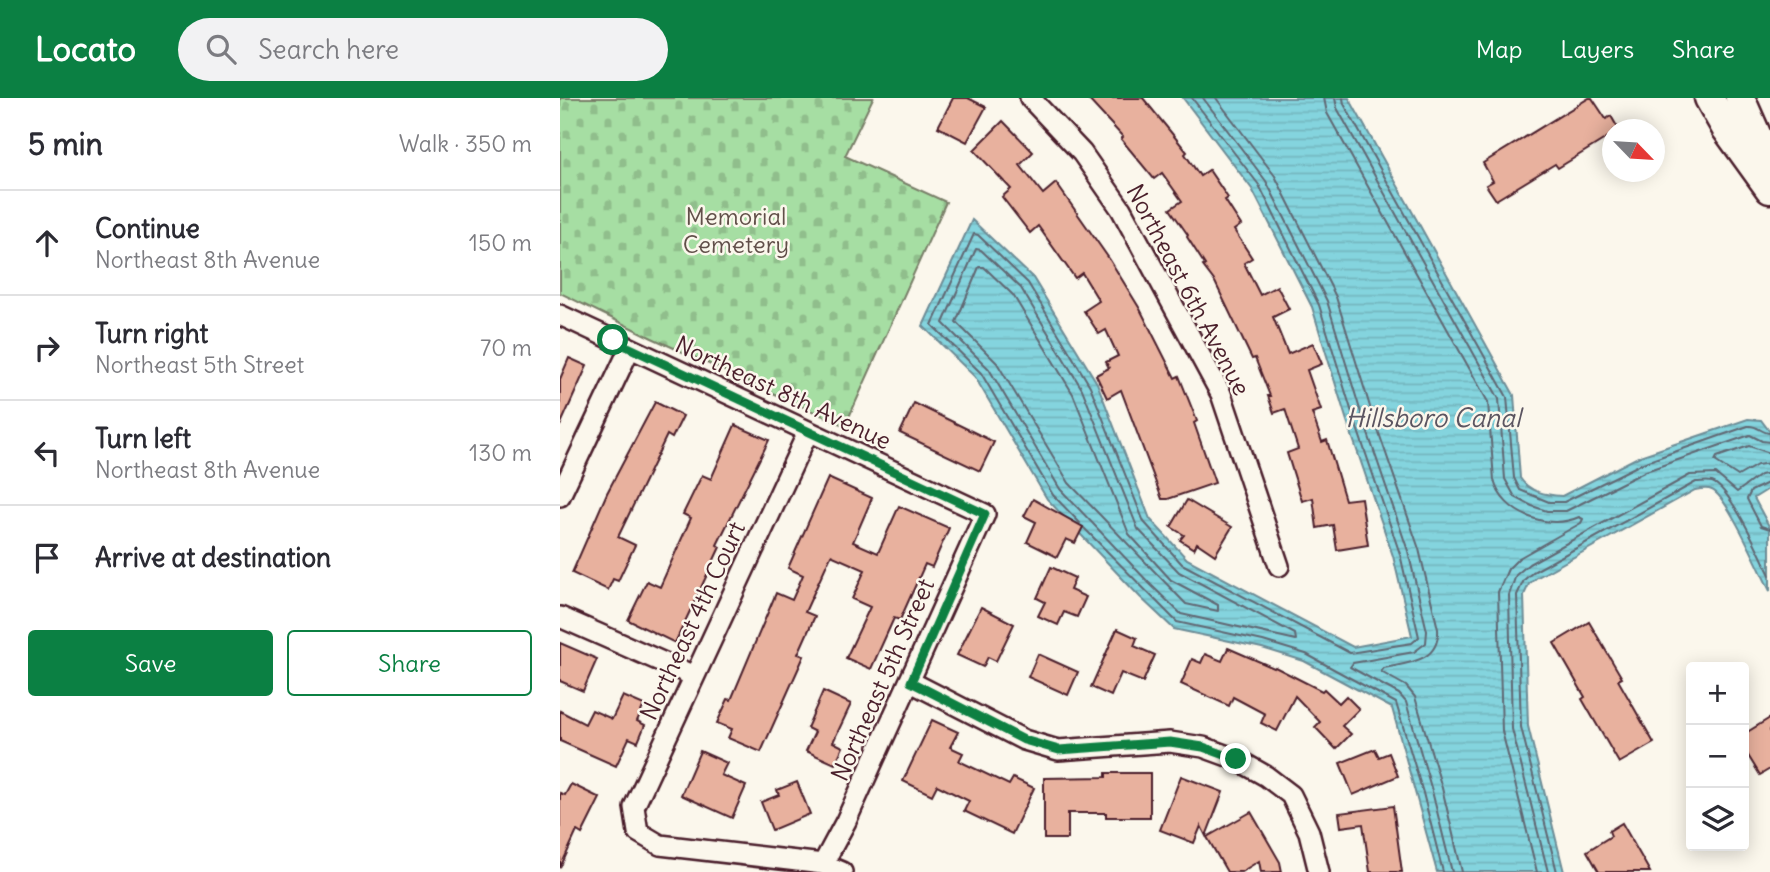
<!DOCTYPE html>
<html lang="en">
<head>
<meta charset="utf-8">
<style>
	body { margin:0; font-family:Delius,sans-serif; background:#f2f2f3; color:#2b2b33 }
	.controls { position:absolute; right:21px; bottom:21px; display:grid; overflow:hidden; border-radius:7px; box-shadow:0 4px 18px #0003 }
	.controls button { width:63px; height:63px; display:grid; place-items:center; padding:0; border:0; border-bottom:2px solid #e1e1e2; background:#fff; color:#2b2b33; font:35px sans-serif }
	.compass { position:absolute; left:1042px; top:21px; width:63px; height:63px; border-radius:50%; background:#fff; box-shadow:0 4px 18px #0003; rotate:115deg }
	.stop { position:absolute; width:21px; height:21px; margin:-16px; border:5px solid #0b8043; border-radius:50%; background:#fff }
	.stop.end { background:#0b8043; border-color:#fff; box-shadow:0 2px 7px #0008 }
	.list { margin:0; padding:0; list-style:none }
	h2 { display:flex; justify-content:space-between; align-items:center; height:91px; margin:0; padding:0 28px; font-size:30px }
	h2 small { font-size:23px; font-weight:400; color:#7c7c81 }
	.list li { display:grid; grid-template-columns:46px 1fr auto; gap:21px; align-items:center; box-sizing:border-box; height:105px; padding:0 28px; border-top:2px solid #e1e1e2 }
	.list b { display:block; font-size:26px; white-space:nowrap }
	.list p { margin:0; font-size:23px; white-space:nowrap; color:#7c7c81 }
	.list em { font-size:23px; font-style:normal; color:#7c7c81 }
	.actions { display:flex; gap:14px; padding:21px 28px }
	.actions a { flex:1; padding:16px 0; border:2px solid #0b8043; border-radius:7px; text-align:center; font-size:24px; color:#0b8043 }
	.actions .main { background:#0b8043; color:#fff }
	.icon { flex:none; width:38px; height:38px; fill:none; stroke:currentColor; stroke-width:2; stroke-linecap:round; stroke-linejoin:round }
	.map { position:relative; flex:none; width:1210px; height:774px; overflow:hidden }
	header { display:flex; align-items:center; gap:42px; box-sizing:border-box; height:98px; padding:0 35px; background:#0b8043; color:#fff }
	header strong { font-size:33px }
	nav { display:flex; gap:38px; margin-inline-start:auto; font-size:24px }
	.search { width:490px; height:63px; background:#f2f2f3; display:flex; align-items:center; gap:18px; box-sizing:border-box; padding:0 24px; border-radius:38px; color:#7c7c81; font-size:26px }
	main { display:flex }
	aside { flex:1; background:#fff }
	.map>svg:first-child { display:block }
	.cemetery { fill:url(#cemetery-stones); stroke:#787e67; stroke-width:2 }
	.water { fill:url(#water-rules); stroke:#6d8c96; stroke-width:2 }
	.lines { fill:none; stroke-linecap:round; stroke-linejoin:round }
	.shore { stroke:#616773; stroke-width:2 }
	.building { fill:#e8b19e; stroke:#4a1f2b; stroke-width:2 }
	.street-casing { stroke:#4a1f2b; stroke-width:24 }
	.secondary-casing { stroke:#4a1f2b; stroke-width:33 }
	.street { stroke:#fbf7ec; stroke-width:19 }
	.secondary { stroke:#fbf7ec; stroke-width:28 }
	.route { stroke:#0b8043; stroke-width:9 }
	.labels { text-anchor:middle; stroke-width:5; stroke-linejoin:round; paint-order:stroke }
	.park-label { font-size:24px; fill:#614f49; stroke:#fbf7ec }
	.street-label { font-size:24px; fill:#4a1f2b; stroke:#fbf7ec }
	.water-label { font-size:26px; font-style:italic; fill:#5b5561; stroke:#fbf7ec }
</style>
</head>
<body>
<header>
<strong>Locato</strong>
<div class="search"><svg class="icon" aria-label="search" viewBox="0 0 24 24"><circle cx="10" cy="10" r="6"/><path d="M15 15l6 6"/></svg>Search here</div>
<nav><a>Map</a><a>Layers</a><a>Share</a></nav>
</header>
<main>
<aside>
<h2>5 min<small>Walk · 350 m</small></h2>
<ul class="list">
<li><svg class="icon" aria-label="ahead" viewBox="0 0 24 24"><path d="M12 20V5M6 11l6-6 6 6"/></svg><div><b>Continue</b><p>Northeast 8th Avenue</p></div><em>150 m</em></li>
<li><svg class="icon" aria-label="right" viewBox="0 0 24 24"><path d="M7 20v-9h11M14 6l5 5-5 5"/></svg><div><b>Turn right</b><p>Northeast 5th Street</p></div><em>70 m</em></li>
<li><svg class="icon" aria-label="left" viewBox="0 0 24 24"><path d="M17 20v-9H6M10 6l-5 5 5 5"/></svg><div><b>Turn left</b><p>Northeast 8th Avenue</p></div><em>130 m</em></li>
<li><svg class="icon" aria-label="arrive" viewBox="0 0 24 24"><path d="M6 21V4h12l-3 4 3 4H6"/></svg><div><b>Arrive at destination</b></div></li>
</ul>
<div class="actions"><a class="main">Save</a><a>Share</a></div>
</aside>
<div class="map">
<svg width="1210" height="774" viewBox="0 0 1210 774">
	<defs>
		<pattern id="cemetery-stones" width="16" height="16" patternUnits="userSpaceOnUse" patternTransform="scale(1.75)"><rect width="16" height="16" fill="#a6dea3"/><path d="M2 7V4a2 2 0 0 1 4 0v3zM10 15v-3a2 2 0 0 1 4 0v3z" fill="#90be8c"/></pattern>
		<pattern id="water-rules" width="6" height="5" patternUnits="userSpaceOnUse" patternTransform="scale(1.75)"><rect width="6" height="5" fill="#84d4de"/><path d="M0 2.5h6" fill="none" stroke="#74b6bf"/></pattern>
	</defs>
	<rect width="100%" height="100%" fill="#fbf7ec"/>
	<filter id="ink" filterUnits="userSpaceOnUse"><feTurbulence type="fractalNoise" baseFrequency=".0143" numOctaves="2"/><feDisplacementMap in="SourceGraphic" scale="14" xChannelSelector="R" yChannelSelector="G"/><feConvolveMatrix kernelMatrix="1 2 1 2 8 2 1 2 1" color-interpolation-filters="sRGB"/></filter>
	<g filter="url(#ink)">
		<path class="cemetery" d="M0 0H313L285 58 386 104 285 328 92 240 0 195Z"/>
		<path class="water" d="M623 0H789L954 297 960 380C969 394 986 397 1002 398L1080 358 1188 321 1201 322 1210 334V390L1194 400 1210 430V493C1201 475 1168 399 1152 392 1148 390 1140 391 1135 392L976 480 969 486 964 497 968 628 1004 774H877L832 610 744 563 702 550 614 531 580 499 487 401 415 279 363 228 412 122 473 180 537 285 590 421 627 461 793 549 852 538 833 458 786 320 752 209 692 91Z"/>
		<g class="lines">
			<g class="shore">
				<path d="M643 0 706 83 767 203 801 315 848 453 867 533 866 545 854 554 793 565 790 569 839 596 846 604 872 693 892 774"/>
				<path d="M656 0 715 78 776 199 811 312 859 451 878 531C880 564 848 565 824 570L821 574 846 588 855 599 882 690 902 774"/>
				<path d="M764 0 767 15 928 304 934 382C942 416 989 433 1019 419L1023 421 1021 425 959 460 948 471 938 494 942 633 977 774"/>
				<path d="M775 0 777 10 939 301 945 381 955 399 972 408 987 413H1006L1086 373 1190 337 1202 343 1210 344"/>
				<path d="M783 0 784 6 947 299 954 380 960 392 989 404H1004L1083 365 1188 328C1198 327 1201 335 1210 335"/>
				<path d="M416 151 421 152 461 190 522 291 578 431 619 474 735 536 736 542 621 516 591 487 500 391 429 271 383 225Z"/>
				<path d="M419 169H424L453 197 513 296 569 436 611 482 658 507V513L626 506 509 385 437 265 396 224Z"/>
				<path d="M1210 355 1189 348 1157 359 1155 363 1178 378 1197 367 1210 365"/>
				<path d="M1210 384 1191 393 1187 401 1201 428 1210 431"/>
				<path d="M520 425 493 397 421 275 372 227 414 136 418 137 468 185 530 288 584 424 622 466 790 555 852 545 859 539 840 456 793 318 759 207 699 87 632 0"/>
				<path d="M524 430 617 524 703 543 746 556 836 605 863 695 883 774"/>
				<path d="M988 774 952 631 949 497 956 477 969 466 1130 377 1156 376 1177 394 1200 377 1210 375"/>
				<path d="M997 774 961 629 957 497 964 482 973 474 1136 384C1141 384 1148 383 1152 384 1171 390 1201 459 1210 477"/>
			</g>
		</g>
		<g class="building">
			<path d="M393 0H408L426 9 407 44 378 29Z"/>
			<path d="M527 0H583L627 54 625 56 640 78 649 72 668 100 665 102 681 127 674 132 692 160 684 165 700 197 717 188 729 211 713 219 728 256 753 245 762 266 747 272 761 312 752 315 762 344 767 342 785 402 801 400 808 447 777 452 773 427 757 430 753 400 742 403 727 355 738 351 725 311 714 315 708 298H710L695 260 692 261 655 184 643 168 645 167 627 139 628 137 610 111 622 103 602 75 594 81 561 41 563 39Z"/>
			<path d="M1029 0H1032L1046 21 1051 18 1059 32H1053V36L998 70 995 66 936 102 926 87 933 83 923 65Z"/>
			<path d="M443 23 473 54 460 67 483 96 496 85 550 162 580 211 615 280 619 278 637 323 634 325 655 385 608 401H602L561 292 547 300 536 277 549 270 546 264 558 258 546 232 539 236 524 213 539 203 522 175 515 180 478 128 470 135 442 99 451 91 414 52Z"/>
			<path d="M9 260 27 268 0 328V281Z"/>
			<path d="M95 304 123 318 112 340 107 337 58 439 75 447 58 483 53 481 48 492 12 475 47 395Z"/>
			<path d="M354 305 434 344 420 373 340 335Z"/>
			<path d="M175 327 209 342 157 447 160 449 115 545 68 522 87 483 100 489 131 420 123 416 142 377 151 381Z"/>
			<path d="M268 380 312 400 293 444 318 455 339 408 389 430 372 469 365 466 340 522 334 520 311 571 286 560 310 509 292 501 305 472 271 457 245 514 255 518 238 556 244 558 201 654 168 640 172 631 157 625 168 601 171 602 216 495 232 502 243 477 228 470Z"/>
			<path d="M473 401 523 429 515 445 506 441 497 459 467 444 476 424 464 418Z"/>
			<path d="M627 402 672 429 655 457 637 445 634 451 620 442 624 437 611 429Z"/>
			<path d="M491 469 515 480 510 492 526 499 517 519 504 514 498 527 478 518 485 504 477 500Z"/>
			<path d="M421 509 454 526 436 563 428 559 423 569 397 557Z"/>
			<path d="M1029 524 1062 580 1058 582 1094 645 1059 665 1022 601 1025 599 994 545Z"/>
			<path d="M557 531 577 540 574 548 595 557 583 584 561 575 551 598 531 589Z"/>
			<path d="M0 545 37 561 23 593 0 583Z"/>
			<path d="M668 550 714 570 715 569 762 593 764 591 779 605 786 598 799 611 782 628 791 636 776 651 755 629 760 624 735 598 717 633 701 625 705 616 673 599 669 608 621 586 632 561 641 565 645 556 662 563Z"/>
			<path d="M478 556 518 574 508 597 468 579Z"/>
			<path d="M263 593 291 606 273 644 283 649 275 666 246 653 255 634 247 630Z"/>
			<path d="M63 598 84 607 77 623 85 627 78 644 69 640 56 668 0 643V613L25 626 32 612 52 621Z"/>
			<path d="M1210 620V671L1200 677 1184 651V636Z"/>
			<path d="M372 622 398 634 390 649 403 655 399 663 449 687 453 680 474 690 452 736 404 713 409 703 377 687 372 697 343 683Z"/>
			<path d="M815 651 819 659 829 655 838 678 793 697 780 665Z"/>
			<path d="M140 653 167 665 161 677 186 688 172 720 121 697Z"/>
			<path d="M546 675H590V719H546V715H508V741H484V680L546 679Z"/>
			<path d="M621 678 663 694 646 738 641 728 634 745 600 732Z"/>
			<path d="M237 684 250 716 212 732 201 704 219 697 217 692Z"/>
			<path d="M11 686 40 700 22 736 17 733 0 770V695L5 697Z"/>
			<path d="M833 708 842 774H810L803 726 781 729 779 715Z"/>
			<path d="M691 714 720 764 722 774H701L699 763 681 774H667L647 739Z"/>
			<path d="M1062 725 1090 774H1039L1027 753 1051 738 1049 733Z"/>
		</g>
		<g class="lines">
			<g class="street-casing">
				<g id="street">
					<path d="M470 0 522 55 561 111 661 296 719 468"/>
					<path d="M0 217 425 416 286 723 263 766"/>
					<path d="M248 334 74 709 78 734 100 747 263 766 282 774"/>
					<path d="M0 398 70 250"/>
					<path d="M0 519 134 578"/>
					<path d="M351 584 464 642 498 652 610 644 643 649 676 661 706 678 731 697 749 734 759 774"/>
				</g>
			</g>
			<g class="secondary-casing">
				<g id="secondary">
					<path d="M1149 0 1166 30 1210 91"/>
					<path d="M1180 0 1210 68"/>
				</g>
			</g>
			<use href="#street" class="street"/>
			<use href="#secondary" class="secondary"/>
		</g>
	</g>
	<g class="lines" filter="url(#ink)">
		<path class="route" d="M53 242 425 416 351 584 464 642 499 652 610 644 643 649 676 661"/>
	</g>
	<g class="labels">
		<g class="park-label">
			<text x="176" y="127">Memorial<tspan x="176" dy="28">Cemetery</tspan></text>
		</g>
		<g class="street-label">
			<text transform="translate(628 192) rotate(62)" y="8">Northeast 6th Avenue</text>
			<text transform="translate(223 295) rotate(25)" y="8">Northeast 8th Avenue</text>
			<text transform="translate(133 523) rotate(-65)" y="8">Northeast 4th Court</text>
			<text transform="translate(323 582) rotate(-66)" y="8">Northeast 5th Street</text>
		</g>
		<g class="water-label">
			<text x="873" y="329">Hillsboro Canal</text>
		</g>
	</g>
</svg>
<div class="controls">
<button>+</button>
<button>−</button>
<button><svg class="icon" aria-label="layers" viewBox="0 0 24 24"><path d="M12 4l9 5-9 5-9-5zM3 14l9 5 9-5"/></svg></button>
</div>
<svg class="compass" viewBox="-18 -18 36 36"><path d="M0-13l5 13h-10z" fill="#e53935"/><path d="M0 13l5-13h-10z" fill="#7c7c81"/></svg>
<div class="stop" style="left:53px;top:242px"></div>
<div class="stop end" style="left:676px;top:661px"></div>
</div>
</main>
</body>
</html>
